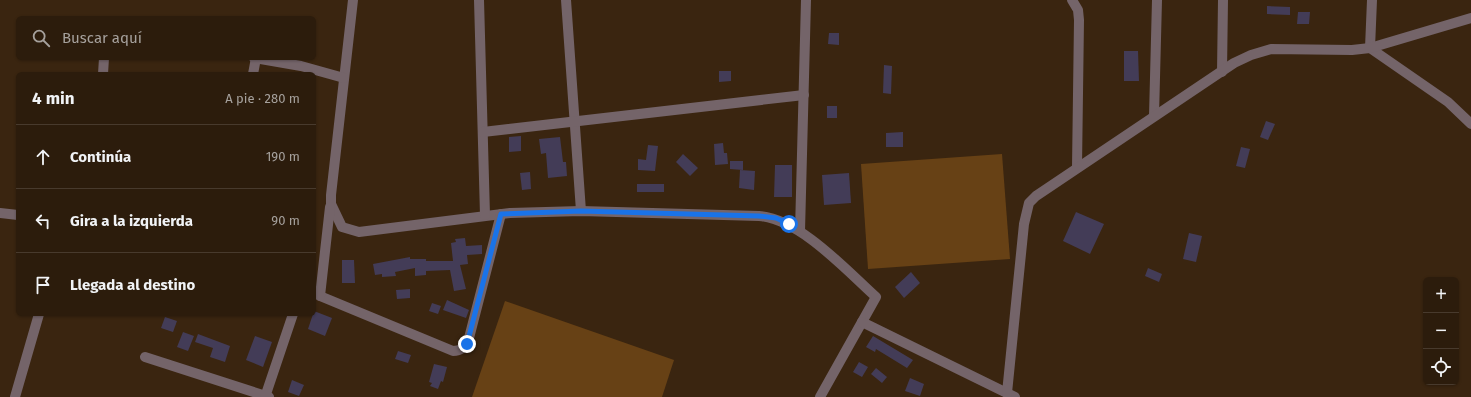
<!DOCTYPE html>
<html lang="es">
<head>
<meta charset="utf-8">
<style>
	body { margin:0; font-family:"Fira Sans",sans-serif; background:#342515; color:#f1f3f6 }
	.controls { position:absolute; right:12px; bottom:12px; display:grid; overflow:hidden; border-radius:6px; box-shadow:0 1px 3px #0004 }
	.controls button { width:36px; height:36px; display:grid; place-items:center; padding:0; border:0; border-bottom:1px solid #483a2d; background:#2c1c0c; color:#f1f3f6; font:20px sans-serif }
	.stop { position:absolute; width:12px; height:12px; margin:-9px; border:3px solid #1a73e8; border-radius:50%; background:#fff }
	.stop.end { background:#1a73e8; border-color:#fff; box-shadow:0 1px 4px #0008 }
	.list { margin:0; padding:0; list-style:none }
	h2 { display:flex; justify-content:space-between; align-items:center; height:52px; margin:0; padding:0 16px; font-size:17px }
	h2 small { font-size:13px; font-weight:400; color:#a6a19d }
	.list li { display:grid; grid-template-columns:26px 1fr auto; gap:12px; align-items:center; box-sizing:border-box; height:64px; padding:0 16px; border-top:1px solid #483a2d }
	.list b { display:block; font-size:15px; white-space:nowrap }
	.list em { font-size:13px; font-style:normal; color:#a6a19d }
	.icon { flex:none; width:22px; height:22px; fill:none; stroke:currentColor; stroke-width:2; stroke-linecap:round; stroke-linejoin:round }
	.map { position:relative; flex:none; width:1471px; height:397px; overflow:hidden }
	.search { position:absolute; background:#2c1c0c; box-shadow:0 1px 3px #0004; left:16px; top:16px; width:300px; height:44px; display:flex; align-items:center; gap:10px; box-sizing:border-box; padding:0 14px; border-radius:6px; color:#a6a19d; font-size:15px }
	.panel { position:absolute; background:#2c1c0c; box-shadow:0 1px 3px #0004; left:16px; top:72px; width:300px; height:244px; border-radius:6px }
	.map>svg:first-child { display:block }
	.green { fill:#674115 }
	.building { fill:#433c57 }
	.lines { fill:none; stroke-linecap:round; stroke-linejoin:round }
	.minor { stroke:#746469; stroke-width:10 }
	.route { stroke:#1a73e8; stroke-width:5 }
</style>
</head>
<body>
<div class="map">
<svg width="1471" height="397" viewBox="0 0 1471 397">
	<rect width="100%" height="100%" fill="#3a2510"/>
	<g class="green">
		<path d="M1002 154 1010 259 868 269 861 164Z"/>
		<path d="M505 301 674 360 662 397H472Z"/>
	</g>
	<g class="building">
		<path d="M1267 6 1290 7V15L1267 14Z"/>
		<path d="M1298 12H1310L1309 24H1297Z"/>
		<path d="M829 33H839V45L828 44Z"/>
		<path d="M1124 51H1138L1139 81H1124Z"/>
		<path d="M884 65 892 66 891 94 883 93Z"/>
		<path d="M719 71H731V81L719 82Z"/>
		<rect x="827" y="106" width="10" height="12"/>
		<path d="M1266 121 1275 124 1268 140 1260 137Z"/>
		<path d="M903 132V147H886V133Z"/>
		<path d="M521 136V151L509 152V137Z"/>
		<path d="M560 137 563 162H566L567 176 548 178 546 153 541 154 539 139Z"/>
		<path d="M723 143 724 153H727L728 164 715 165 714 144Z"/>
		<path d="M648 145 658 146 655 171 638 170V159L646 160Z"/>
		<path d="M1241 147 1250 149 1245 168 1236 166Z"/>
		<path d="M683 154 698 168 690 176 676 162Z"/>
		<path d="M730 161H743V170L730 169Z"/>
		<path d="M775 165H792V197H774Z"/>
		<path d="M740 170 755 171 754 190 739 188Z"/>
		<path d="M530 172 531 189 522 190 520 173Z"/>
		<path d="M849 173 851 203 824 205 822 175Z"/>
		<rect x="637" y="184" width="27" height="8"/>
		<path d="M1076 212 1104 224 1090 254 1063 241Z"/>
		<path d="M1189 233 1202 236 1196 262 1183 259Z"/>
		<path d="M465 238 466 246 482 245V254L467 255 468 264 460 265 466 289 454 291 450 270 426 271V275L415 276V268L395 272 396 276 382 277V274L375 275 373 264 410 257V259H426V261H453L451 243 456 242 455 239Z"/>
		<path d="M342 260H354L355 283H342Z"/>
		<path d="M1148 268 1162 274 1159 282 1145 276Z"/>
		<path d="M911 272 920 283 904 298 895 287Z"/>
		<path d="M410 289V298L397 299 396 290Z"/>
		<path d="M447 300 469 310 466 318 443 310Z"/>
		<path d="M432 303 441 306 438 314 429 311Z"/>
		<path d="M314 311 332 318 325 336 308 329Z"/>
		<path d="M165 317 177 321 173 332 161 328Z"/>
		<path d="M183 332 194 336 188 351 177 347Z"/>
		<path d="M198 334 230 346 225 362 210 357 213 348 195 342Z"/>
		<path d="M255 336 272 342 263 367 246 360Z"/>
		<path d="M873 336 913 360 907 368 876 349 875 352 866 347Z"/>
		<path d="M398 351 411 355 408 363 395 359Z"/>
		<path d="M859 362 868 367 862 377 853 372Z"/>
		<path d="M434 364 447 367 443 382 441 381 438 389 430 386 432 383 429 382Z"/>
		<path d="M876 368 887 377 882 383 871 374Z"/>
		<path d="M910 378 924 384 920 396 905 391Z"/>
		<path d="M292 380 304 385 299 396 288 392Z"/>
	</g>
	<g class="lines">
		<g class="minor">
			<path d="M353 0 331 195V204L342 227 359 232 510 213 581 211 759 216C800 219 845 269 876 297L820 397"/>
			<path d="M479 0 485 215"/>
			<path d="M566 0 581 211"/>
			<path d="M1072 0 1078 10 1079 20 1077 167"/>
			<path d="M1370 48 1448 102 1471 124"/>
			<path d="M1370 48 1372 0"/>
			<path d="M254 58 301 66 344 78"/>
			<path d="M1222 72 1223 0"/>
			<path d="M103 74 104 58"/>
			<path d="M253 74 256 58"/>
			<path d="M1154 116 1157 0"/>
			<path d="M483 132 804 95"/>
			<path d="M0 213 18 215"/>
			<path d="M800 231 806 0"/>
			<path d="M314 291 320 296 453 351C461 351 466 346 469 338L501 214"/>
			<path d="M320 296 330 207"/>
			<path d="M862 322 1015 397"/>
			<path d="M145 357 269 397"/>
			<path d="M1007 393 1024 224 1029 203 1036 196 1234 63 1251 55 1271 49 1352 50 1370 48 1471 18"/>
			<path d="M15 397 39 314"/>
			<path d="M265 397 293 314"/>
		</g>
	</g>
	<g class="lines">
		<path class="route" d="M467 344 501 214 581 211 759 216 776 218 789 224"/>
	</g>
</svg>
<div class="controls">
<button>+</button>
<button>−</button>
<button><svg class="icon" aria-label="locate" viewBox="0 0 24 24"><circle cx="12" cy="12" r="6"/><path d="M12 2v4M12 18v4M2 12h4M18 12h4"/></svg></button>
</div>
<div class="stop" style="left:789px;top:224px"></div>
<div class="stop end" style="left:467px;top:344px"></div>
<div class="search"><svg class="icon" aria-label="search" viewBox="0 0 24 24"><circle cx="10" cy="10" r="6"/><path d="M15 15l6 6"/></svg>Buscar aquí</div>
<section class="panel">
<h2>4 min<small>A pie · 280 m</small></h2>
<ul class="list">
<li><svg class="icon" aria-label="ahead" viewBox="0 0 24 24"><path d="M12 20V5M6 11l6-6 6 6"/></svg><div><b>Continúa</b></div><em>190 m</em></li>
<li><svg class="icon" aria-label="left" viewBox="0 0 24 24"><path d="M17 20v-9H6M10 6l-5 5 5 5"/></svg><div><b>Gira a la izquierda</b></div><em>90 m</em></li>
<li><svg class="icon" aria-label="arrive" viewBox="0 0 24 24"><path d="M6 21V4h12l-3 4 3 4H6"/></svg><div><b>Llegada al destino</b></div></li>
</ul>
</section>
</div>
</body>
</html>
